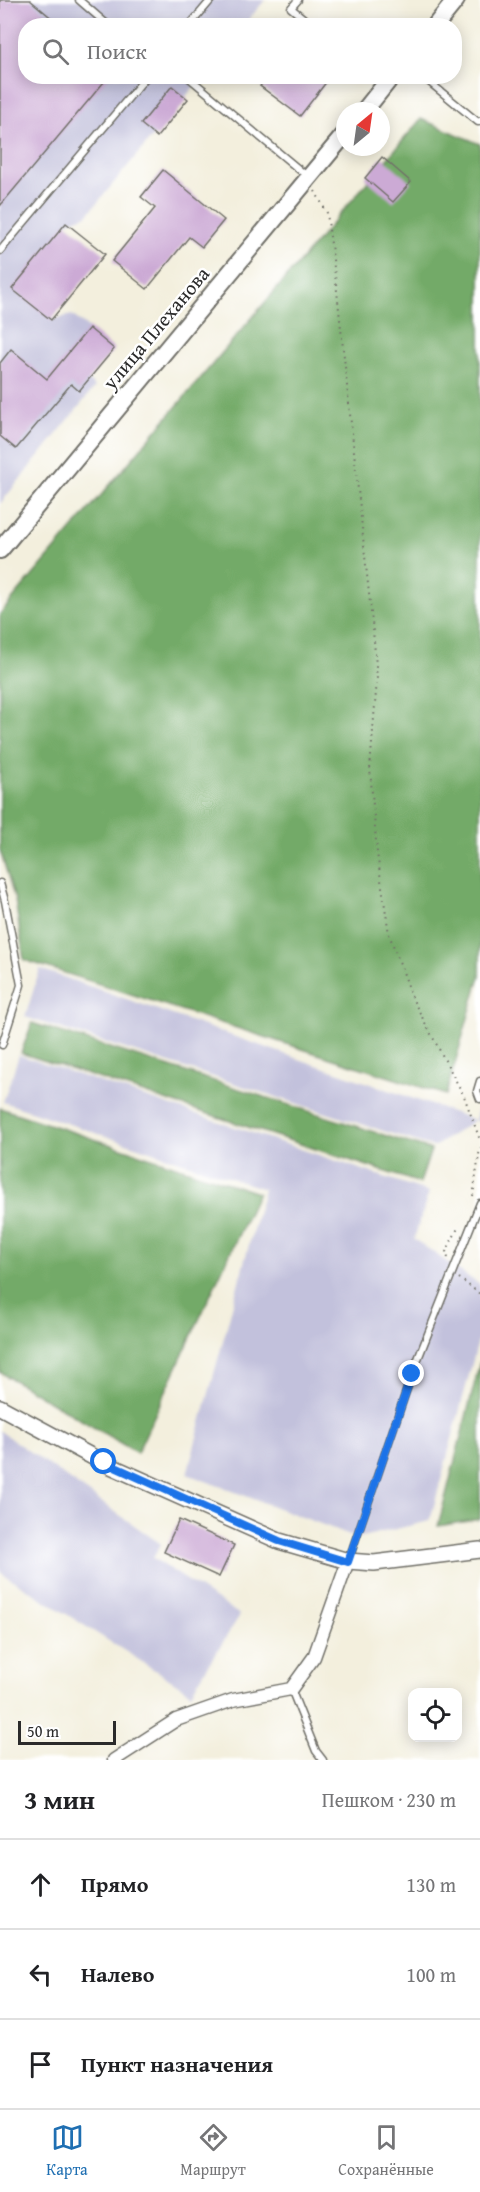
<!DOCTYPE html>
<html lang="ru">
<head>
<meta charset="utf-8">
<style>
	body { margin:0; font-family:"Gentium Book Plus",serif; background:#f6f6f6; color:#202124 }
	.controls { position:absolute; right:18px; bottom:18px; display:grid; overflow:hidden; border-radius:12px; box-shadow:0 3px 15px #0003 }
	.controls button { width:54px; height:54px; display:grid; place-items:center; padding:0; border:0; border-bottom:2px solid #e0e0e0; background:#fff; color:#202124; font:30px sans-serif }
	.compass { position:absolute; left:336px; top:102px; width:54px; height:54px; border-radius:50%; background:#fff; box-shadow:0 3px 15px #0003; rotate:29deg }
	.scale { position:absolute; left:18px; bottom:15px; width:98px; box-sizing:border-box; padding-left:6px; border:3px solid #2b2b2b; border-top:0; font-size:16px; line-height:21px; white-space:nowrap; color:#2b2b2b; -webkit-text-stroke:4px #fff; paint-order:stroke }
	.stop { position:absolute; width:18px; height:18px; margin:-14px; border:4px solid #1a73e8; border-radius:50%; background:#fff }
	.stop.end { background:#1a73e8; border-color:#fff; box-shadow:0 2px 6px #0008 }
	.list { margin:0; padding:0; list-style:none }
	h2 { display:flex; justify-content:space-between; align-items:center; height:78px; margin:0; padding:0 24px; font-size:26px }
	h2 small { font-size:20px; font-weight:400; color:#757577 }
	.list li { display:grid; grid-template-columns:39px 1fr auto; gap:18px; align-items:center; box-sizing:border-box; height:90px; padding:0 24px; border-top:2px solid #e0e0e0 }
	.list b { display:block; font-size:22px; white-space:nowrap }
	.list em { font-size:20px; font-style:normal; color:#757577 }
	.icon { flex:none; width:33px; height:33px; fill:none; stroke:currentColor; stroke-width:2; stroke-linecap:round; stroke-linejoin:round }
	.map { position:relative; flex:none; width:480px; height:1760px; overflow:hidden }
	.search { position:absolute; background:#fff; box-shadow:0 3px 15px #0003; left:18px; right:18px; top:18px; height:66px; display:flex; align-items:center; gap:15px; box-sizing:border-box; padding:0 21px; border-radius:24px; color:#757577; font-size:22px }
	.sheet { height:348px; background:#fff }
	nav { display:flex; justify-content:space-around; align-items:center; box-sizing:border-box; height:84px; border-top:2px solid #e0e0e0; background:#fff; font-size:16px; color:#757577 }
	nav a { display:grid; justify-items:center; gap:3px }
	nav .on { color:#1f6fb2 }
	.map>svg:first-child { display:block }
	.industrial { fill:#c2c1dc }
	.forest { fill:#73aa68; stroke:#4f6a4a; stroke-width:1.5 }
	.building { fill:#ccaad5 }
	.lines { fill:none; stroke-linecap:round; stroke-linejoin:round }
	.service-casing { stroke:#717069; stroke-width:9 }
	.minor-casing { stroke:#717069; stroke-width:15 }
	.tertiary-casing { stroke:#717069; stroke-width:18 }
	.secondary-casing { stroke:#717069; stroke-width:20 }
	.path { stroke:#717069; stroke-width:2; stroke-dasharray:1.5 4.5; stroke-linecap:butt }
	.service { stroke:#fff; stroke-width:6 }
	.minor { stroke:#fff; stroke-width:12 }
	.tertiary { stroke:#fff; stroke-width:15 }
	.secondary { stroke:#fff; stroke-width:16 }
	.route { stroke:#1a73e8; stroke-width:8 }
	.labels { text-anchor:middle; stroke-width:5; stroke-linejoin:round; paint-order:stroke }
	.street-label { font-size:20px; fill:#2b2b2b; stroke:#fff }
</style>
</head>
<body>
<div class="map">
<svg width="480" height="1760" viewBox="0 0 480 1760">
	<rect width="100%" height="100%" fill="#fff"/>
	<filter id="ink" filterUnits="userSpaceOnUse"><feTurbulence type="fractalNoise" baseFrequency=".0167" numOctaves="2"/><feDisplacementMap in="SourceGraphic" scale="12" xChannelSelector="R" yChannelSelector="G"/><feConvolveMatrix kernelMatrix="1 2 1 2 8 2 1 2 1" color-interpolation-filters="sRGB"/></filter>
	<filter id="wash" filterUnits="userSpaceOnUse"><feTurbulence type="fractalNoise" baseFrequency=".008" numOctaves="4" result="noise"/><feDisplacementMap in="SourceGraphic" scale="24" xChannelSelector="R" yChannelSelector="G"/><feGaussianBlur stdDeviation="1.35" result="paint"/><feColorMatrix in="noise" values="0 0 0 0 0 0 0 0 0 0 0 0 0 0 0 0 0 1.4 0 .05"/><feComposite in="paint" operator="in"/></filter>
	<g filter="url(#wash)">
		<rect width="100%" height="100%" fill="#f3efdd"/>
		<g class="industrial">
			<path d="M0 0H265L244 25 26 26V76L202 77 87 215 66 223 12 289 51 320 72 315 114 349 88 380 95 387 0 504Z"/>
			<path d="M40 969 475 1120 480 1100V1123L475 1120 434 1147 25 1017Z"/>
			<path d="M19 1055 429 1192 414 1239 480 1285V1334L430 1521 358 1538 187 1474 264 1189 3 1102Z"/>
			<path d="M0 1431 161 1544 153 1558 240 1615 191 1693 0 1572Z"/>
		</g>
		<g class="forest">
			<path d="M421 119 480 144V976L446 1095 24 960 15 900 0 850V614Z"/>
			<path d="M32 1023 431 1150 420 1183 21 1053Z"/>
			<path d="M0 1108 258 1193 137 1453 0 1372Z"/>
			<path d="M480 1362V1519L438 1526Z"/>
		</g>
		<g id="blocks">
			<g class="building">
				<path d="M0 0H30L61 26H26V76H109L0 206Z"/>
				<path d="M268 76H331L300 116 260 86Z"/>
				<path d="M172 86 188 99 157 137 141 124Z"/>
				<path d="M382 157 411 182 393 202 365 178Z"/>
				<path d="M163 170 224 220 202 247 189 237 147 289 112 261 155 208 141 197Z"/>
				<path d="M66 223 105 254 51 320 12 289Z"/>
				<path d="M89 328 114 349 79 391 71 384 16 449 0 436V363L11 349 47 379Z"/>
				<path d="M179 1520 234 1545 219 1577 164 1552Z"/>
			</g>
		</g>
	</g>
	<g filter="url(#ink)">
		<use href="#blocks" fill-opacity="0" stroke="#717069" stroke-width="1.5"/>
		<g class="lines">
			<g class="service-casing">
				<g id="service">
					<path d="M79 0 109 26"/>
					<path d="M298 0 291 8 313 26"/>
					<path d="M189 26 211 0"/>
					<path d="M187 76 308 177"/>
					<path d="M422 76 478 122 480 121"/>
					<path d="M0 251 147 76"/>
					<path d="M0 883 5 901 21 985 2 1045"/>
					<path d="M480 1081 477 1091 480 1099"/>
					<path d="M349 1559 412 1374 480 1203"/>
					<path d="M291 1689 316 1751 323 1760"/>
				</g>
			</g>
			<g class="minor-casing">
				<path id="minor" d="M114 1760 176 1720 233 1700 291 1689 314 1657 348 1561"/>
			</g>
			<g class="tertiary-casing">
				<path id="tertiary" d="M0 1407 104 1463 279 1541 348 1561 374 1563 480 1550"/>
			</g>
			<g class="secondary-casing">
				<g id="secondary">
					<path d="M435 26 456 0"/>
					<path d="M364 111 392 76"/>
					<path d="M0 550 345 134"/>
				</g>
			</g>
			<g class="path">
				<path d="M315 191 327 213 337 291 374 641 377 679 370 769 377 853 389 934 414 1002 464 1096 480 1140"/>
				<path d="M473 1196 480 1148"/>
				<path d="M448 1258 446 1252 458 1228"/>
				<path d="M459 1278 480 1294"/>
			</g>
			<use href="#service" class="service"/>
			<use href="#minor" class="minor"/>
			<use href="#tertiary" class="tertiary"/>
			<use href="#secondary" class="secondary"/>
		</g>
	</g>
	<g class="lines" filter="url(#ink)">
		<path class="route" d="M104 1462 279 1541 348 1562 412 1374"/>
	</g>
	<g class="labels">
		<g class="street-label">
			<text transform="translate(156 328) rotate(-50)" y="7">улица Плеханова</text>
		</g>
	</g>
</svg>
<div class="controls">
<button><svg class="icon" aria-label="locate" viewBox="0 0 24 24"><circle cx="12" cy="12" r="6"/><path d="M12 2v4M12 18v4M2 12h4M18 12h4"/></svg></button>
</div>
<svg class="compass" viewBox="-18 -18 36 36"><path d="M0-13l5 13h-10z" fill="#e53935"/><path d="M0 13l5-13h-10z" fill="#757577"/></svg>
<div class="scale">50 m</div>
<div class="stop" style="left:104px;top:1462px"></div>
<div class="stop end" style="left:412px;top:1374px"></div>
<div class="search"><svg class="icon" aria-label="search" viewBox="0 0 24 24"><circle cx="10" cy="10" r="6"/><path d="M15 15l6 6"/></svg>Поиск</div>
</div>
<section class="sheet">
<h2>3 мин<small>Пешком · 230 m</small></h2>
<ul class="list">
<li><svg class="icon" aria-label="ahead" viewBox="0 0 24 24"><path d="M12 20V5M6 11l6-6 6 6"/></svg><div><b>Прямо</b></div><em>130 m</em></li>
<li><svg class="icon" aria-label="left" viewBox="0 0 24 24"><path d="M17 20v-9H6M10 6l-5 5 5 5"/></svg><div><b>Налево</b></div><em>100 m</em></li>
<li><svg class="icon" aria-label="arrive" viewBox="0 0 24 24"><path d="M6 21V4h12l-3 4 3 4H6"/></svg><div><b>Пункт назначения</b></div></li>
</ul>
</section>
<nav>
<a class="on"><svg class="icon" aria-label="map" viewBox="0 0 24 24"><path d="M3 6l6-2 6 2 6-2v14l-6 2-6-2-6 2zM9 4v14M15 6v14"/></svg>Карта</a>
<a><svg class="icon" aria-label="directions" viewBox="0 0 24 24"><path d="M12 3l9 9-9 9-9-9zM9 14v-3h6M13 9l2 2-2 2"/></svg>Маршрут</a>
<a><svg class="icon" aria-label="saved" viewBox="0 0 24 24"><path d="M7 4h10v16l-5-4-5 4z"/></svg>Сохранённые</a>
</nav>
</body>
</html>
